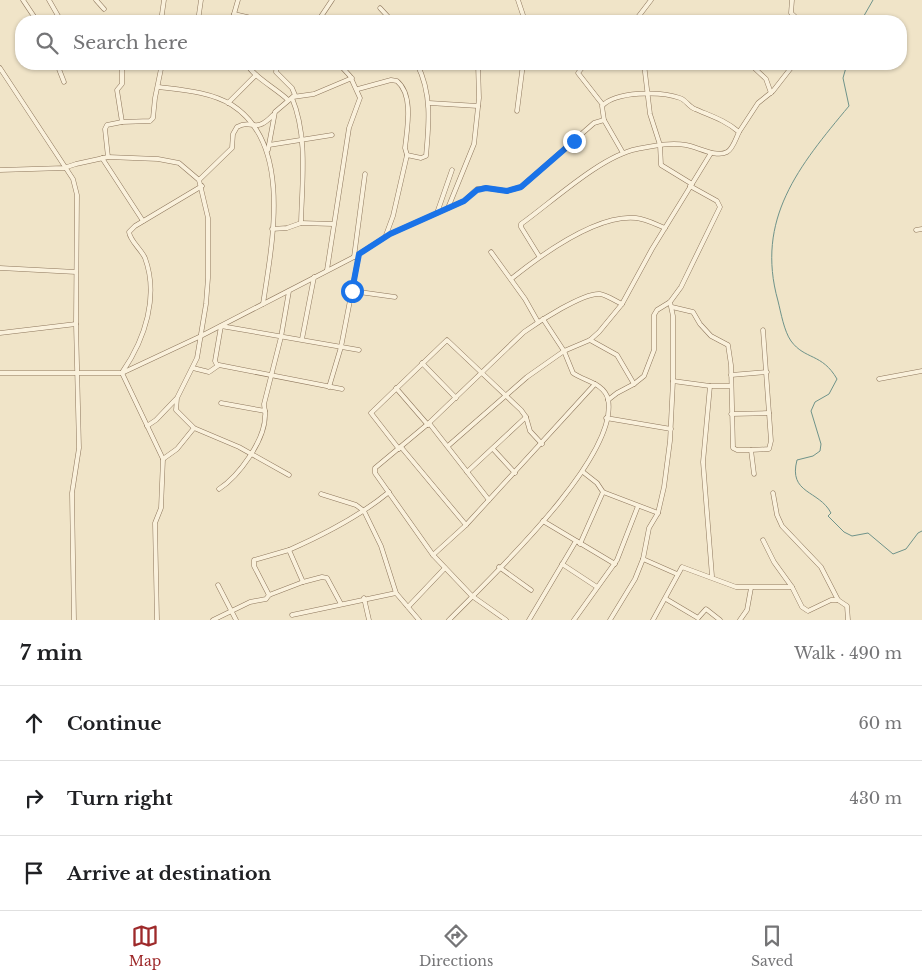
<!DOCTYPE html>
<html lang="en">
<head>
<meta charset="utf-8">
<style>
	body { margin:0; font-family:"Libre Baskerville",serif; background:#f2f2f2; color:#202124 }
	.stop { position:absolute; width:15px; height:15px; margin:-11px; border:4px solid #1a73e8; border-radius:50%; background:#fff }
	.stop.end { background:#1a73e8; border-color:#fff; box-shadow:0 1px 5px #0008 }
	.list { margin:0; padding:0; list-style:none }
	h2 { display:flex; justify-content:space-between; align-items:center; height:65px; margin:0; padding:0 20px; font-size:21px }
	h2 small { font-size:16px; font-weight:400; color:#757577 }
	.list li { display:grid; grid-template-columns:32px 1fr auto; gap:15px; align-items:center; box-sizing:border-box; height:75px; padding:0 20px; border-top:1px solid #e0e0e0 }
	.list b { display:block; font-size:19px; white-space:nowrap }
	.list em { font-size:16px; font-style:normal; color:#757577 }
	.icon { flex:none; width:28px; height:28px; fill:none; stroke:currentColor; stroke-width:2; stroke-linecap:round; stroke-linejoin:round }
	.map { position:relative; flex:none; width:922px; height:620px; overflow:hidden }
	.search { position:absolute; background:#fff; box-shadow:0 1px 4px #0004; left:15px; right:15px; top:15px; height:55px; display:flex; align-items:center; gap:12px; box-sizing:border-box; padding:0 18px; border-radius:20px; color:#757577; font-size:19px }
	.sheet { height:290px; background:#fff }
	nav { display:flex; justify-content:space-around; align-items:center; box-sizing:border-box; height:70px; border-top:1px solid #e0e0e0; background:#fff; font-size:14px; color:#757577 }
	nav a { display:grid; justify-items:center; gap:2px }
	nav .on { color:#9e2a2b }
	.map>svg:first-child { display:block }
	.lines { fill:none; stroke-linecap:round; stroke-linejoin:round }
	.stream { stroke:#6f938a; stroke-width:1 }
	.street-casing { stroke:#8d765c; stroke-width:5 }
	.street { stroke:#faf1dc; stroke-width:4 }
	.route { stroke:#1a73e8; stroke-width:6 }
</style>
</head>
<body>
<div class="map">
<svg width="922" height="620" viewBox="0 0 922 620">
	<rect width="100%" height="100%" fill="#f0e4c8"/>
	<g class="lines">
		<g class="stream">
			<path d="M861 21 873 0"/>
			<path d="M847 64 843 78 849 106C799 166 755 219 778 301 781 313 784 331 791 341 805 360 822 353 837 379L829 394 815 402 811 411 821 444 820 451 813 456 797 460C788 494 819 490 831 513L828 516 844 532 852 536 868 533 893 554 906 549 918 533 922 531"/>
		</g>
		<g class="street-casing">
			<g id="street">
				<path d="M23 0 37 21"/>
				<path d="M49 0 61 21"/>
				<path d="M96 0 104 9"/>
				<path d="M518 0 525 21"/>
				<path d="M792 0 791 13 800 21"/>
				<path d="M380 8 392 21"/>
				<path d="M234 14 264 21"/>
				<path d="M161 21 164 0"/>
				<path d="M198 21 201 0"/>
				<path d="M232 21 238 0"/>
				<path d="M318 21 332 0"/>
				<path d="M635 21 651 0"/>
				<path d="M57 64 64 82"/>
				<path d="M247 64C252 76 277 89 288 100"/>
				<path d="M585 64 578 73 603 105"/>
				<path d="M644 64 650 114 660 145"/>
				<path d="M750 64 766 79 771 93"/>
				<path d="M0 68 73 179 77 195 76 324 79 448 72 493 74 620"/>
				<path d="M159 87C183 90 211 92 232 105 293 144 272 244 263 304"/>
				<path d="M358 89 391 80 397 81C414 95 407 129 405 148L407 155"/>
				<path d="M293 97 314 94 352 78"/>
				<path d="M292 98C308 136 302 182 301 223"/>
				<path d="M228 103 256 75"/>
				<path d="M429 103 478 106"/>
				<path d="M517 111 523 64"/>
				<path d="M122 122 117 90 122 84V64"/>
				<path d="M739 132 758 103 773 91 794 64"/>
				<path d="M269 145 332 135"/>
				<path d="M660 145 661 165 692 184"/>
				<path d="M268 150 275 112 295 95 292 88 276 72 277 64"/>
				<path d="M108 157 105 129 107 125 122 122 150 121 153 118 155 98 162 64"/>
				<path d="M102 158 143 221"/>
				<path d="M0 170 64 168 76 164 108 157 158 159 179 163 199 180 208 218V278L206 304 197 358 177 398 176 410 194 428 239 447 289 475"/>
				<path d="M199 180 232 148 233 134 237 127C253 118 254 135 273 115"/>
				<path d="M448 208 474 144 479 98 478 64"/>
				<path d="M437 213 452 170"/>
				<path d="M272 229 287 228 301 223 333 224"/>
				<path d="M916 230 922 229"/>
				<path d="M386 235 393 216 407 155 421 158 426 156C429 124 432 93 417 64"/>
				<path d="M491 252 525 299 538 322"/>
				<path d="M539 256 521 227V224C552 202 601 156 637 149 653 146 670 142 686 145 698 147 716 158 727 152 733 149 736 138 739 132 725 120 711 116 695 109 689 107 686 100 680 98 661 91 616 91 602 106L604 120 623 153"/>
				<path d="M354 257 365 174"/>
				<path d="M0 268 76 272"/>
				<path d="M327 270 349 128 360 98 350 76 339 64"/>
				<path d="M511 279C541 255 596 214 636 218 646 219 655 224 665 228"/>
				<path d="M352 291 395 297"/>
				<path d="M672 307 693 312 700 324 711 336 728 345 731 365 733 448 737 450H751L754 474"/>
				<path d="M0 333 76 324"/>
				<path d="M302 339 314 277"/>
				<path d="M590 340 617 355 634 384"/>
				<path d="M422 363 456 398"/>
				<path d="M217 365 215 361 221 326 359 350"/>
				<path d="M193 368 209 372 219 365 342 389"/>
				<path d="M123 371C145 339 159 296 145 258 141 249 130 241 129 232L135 226 202 186"/>
				<path d="M0 373H122L201 336 354 257 390 234 464 201 477 189 486 188 507 191 521 187 594 123 604 120"/>
				<path d="M122 373 163 459 161 508 155 523 157 620"/>
				<path d="M731 375 767 372"/>
				<path d="M879 379 922 371"/>
				<path d="M673 381 710 386H731"/>
				<path d="M710 386 703 462 712 576"/>
				<path d="M329 387 341 347 359 254"/>
				<path d="M396 388 428 425"/>
				<path d="M608 400 617 393 634 384 644 376 654 350V315L657 310 670 302 681 287 720 207 717 201 690 186"/>
				<path d="M221 403 265 411"/>
				<path d="M731 414 769 413"/>
				<path d="M606 418 671 429"/>
				<path d="M429 423 489 500"/>
				<path d="M147 426 156 420 176 399"/>
				<path d="M448 446 527 377 564 351 590 340 599 332 622 304 652 249 711 153"/>
				<path d="M401 447 466 525"/>
				<path d="M399 449 371 413 447 340 521 410 526 417 530 431 542 444"/>
				<path d="M493 449 515 473"/>
				<path d="M751 450 769 449 771 441 763 330"/>
				<path d="M163 459 177 449 194 428"/>
				<path d="M467 472 526 417"/>
				<path d="M219 489C239 476 265 440 265 416 266 412 264 408 264 404L281 337 289 291"/>
				<path d="M603 492 658 513"/>
				<path d="M773 493 777 515 782 526 821 567 838 600"/>
				<path d="M321 494 356 505 364 511 381 546 396 593 419 620"/>
				<path d="M543 521 615 564"/>
				<path d="M763 540 774 562 792 587"/>
				<path d="M580 544 603 492 597 483 583 472"/>
				<path d="M289 550 254 560V566L269 595 303 582"/>
				<path d="M433 555 466 525 595 384"/>
				<path d="M643 559 677 574"/>
				<path d="M562 564 597 587"/>
				<path d="M499 567 531 590"/>
				<path d="M218 585 236 620"/>
				<path d="M364 598 369 620"/>
				<path d="M666 599 698 618"/>
				<path d="M341 604 327 578 322 577 303 582 289 550C323 535 360 516 389 492"/>
				<path d="M408 607 445 568"/>
				<path d="M292 615 396 593"/>
				<path d="M698 618 706 609 720 620"/>
				<path d="M213 620 250 602 266 599 269 595"/>
				<path d="M449 620C488 580 620 457 608 399 604 383 584 381 573 373L564 351 543 319"/>
				<path d="M506 620 472 596 433 555 375 473V468L429 423 524 332C538 322 584 292 600 294 607 295 615 301 622 304"/>
				<path d="M529 620 576 541"/>
				<path d="M574 620 617 560 638 506"/>
				<path d="M610 620 635 579 643 559 649 528 658 513 664 487 670 441 673 381V316L670 302"/>
				<path d="M653 620 682 567 736 587H792L802 607 808 611 831 600H838L847 606 848 620"/>
				<path d="M740 620 747 610 751 588"/>
			</g>
		</g>
		<use href="#street" class="street"/>
	</g>
	<g class="lines">
		<path class="route" d="M352 291 359 254 390 234 464 201 477 190 486 188 507 191 521 187 574 141"/>
	</g>
</svg>
<div class="stop" style="left:352px;top:291px"></div>
<div class="stop end" style="left:574px;top:141px"></div>
<div class="search"><svg class="icon" aria-label="search" viewBox="0 0 24 24"><circle cx="10" cy="10" r="6"/><path d="M15 15l6 6"/></svg>Search here</div>
</div>
<section class="sheet">
<h2>7 min<small>Walk · 490 m</small></h2>
<ul class="list">
<li><svg class="icon" aria-label="ahead" viewBox="0 0 24 24"><path d="M12 20V5M6 11l6-6 6 6"/></svg><div><b>Continue</b></div><em>60 m</em></li>
<li><svg class="icon" aria-label="right" viewBox="0 0 24 24"><path d="M7 20v-9h11M14 6l5 5-5 5"/></svg><div><b>Turn right</b></div><em>430 m</em></li>
<li><svg class="icon" aria-label="arrive" viewBox="0 0 24 24"><path d="M6 21V4h12l-3 4 3 4H6"/></svg><div><b>Arrive at destination</b></div></li>
</ul>
</section>
<nav>
<a class="on"><svg class="icon" aria-label="map" viewBox="0 0 24 24"><path d="M3 6l6-2 6 2 6-2v14l-6 2-6-2-6 2zM9 4v14M15 6v14"/></svg>Map</a>
<a><svg class="icon" aria-label="directions" viewBox="0 0 24 24"><path d="M12 3l9 9-9 9-9-9zM9 14v-3h6M13 9l2 2-2 2"/></svg>Directions</a>
<a><svg class="icon" aria-label="saved" viewBox="0 0 24 24"><path d="M7 4h10v16l-5-4-5 4z"/></svg>Saved</a>
</nav>
</body>
</html>
